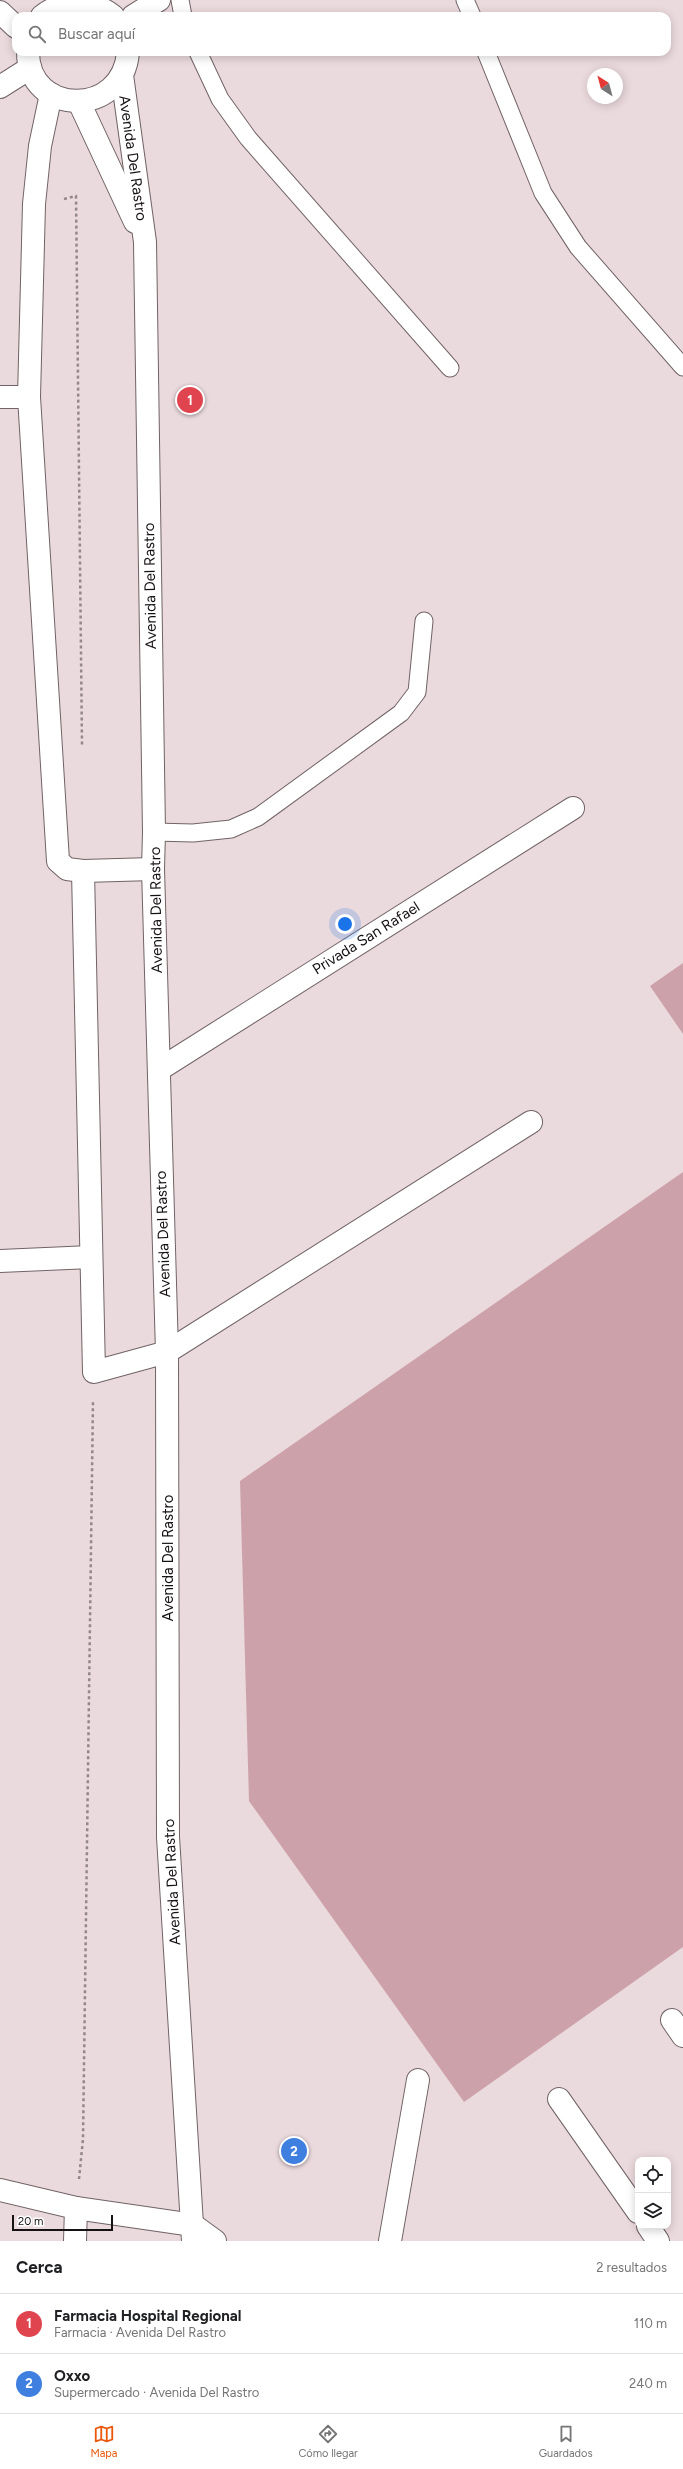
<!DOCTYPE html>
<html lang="es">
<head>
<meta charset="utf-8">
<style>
	body { margin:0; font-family:Figtree,sans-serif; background:#f6f6f6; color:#202124 }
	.controls { position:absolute; right:12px; bottom:12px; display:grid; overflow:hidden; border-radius:8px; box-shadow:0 2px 10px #0003 }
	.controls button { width:36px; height:36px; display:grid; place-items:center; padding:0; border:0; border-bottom:1px solid #e0e0e0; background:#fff; color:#202124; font:20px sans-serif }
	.compass { position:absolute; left:587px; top:68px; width:36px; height:36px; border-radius:50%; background:#fff; box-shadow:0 2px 10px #0003; rotate:324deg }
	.scale { position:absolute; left:12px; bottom:10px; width:101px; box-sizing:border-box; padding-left:4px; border:2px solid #161112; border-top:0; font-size:11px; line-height:14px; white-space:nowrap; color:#161112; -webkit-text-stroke:3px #fff; paint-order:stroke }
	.you { position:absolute; left:345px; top:924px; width:14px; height:14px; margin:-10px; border:3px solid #fff; border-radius:50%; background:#1a73e8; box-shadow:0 0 0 6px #1a73e833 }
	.badge { display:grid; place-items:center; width:26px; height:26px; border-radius:50%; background:#ea580c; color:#fff; font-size:13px; font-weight:700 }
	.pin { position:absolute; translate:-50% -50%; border:2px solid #fff; box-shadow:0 1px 4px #0006 }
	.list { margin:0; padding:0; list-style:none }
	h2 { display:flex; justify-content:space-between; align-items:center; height:52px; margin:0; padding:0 16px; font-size:17px }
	h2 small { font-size:13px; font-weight:400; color:#757577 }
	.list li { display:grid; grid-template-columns:26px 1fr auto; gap:12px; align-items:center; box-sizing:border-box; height:60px; padding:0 16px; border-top:1px solid #e0e0e0 }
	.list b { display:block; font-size:15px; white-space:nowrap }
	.list p { margin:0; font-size:13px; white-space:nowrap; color:#757577 }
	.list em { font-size:13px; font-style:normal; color:#757577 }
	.icon { flex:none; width:22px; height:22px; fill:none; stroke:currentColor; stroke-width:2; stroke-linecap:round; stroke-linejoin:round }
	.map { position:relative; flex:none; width:683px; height:2241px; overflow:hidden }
	.search { position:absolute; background:#fff; box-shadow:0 2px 10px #0003; left:12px; right:12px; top:12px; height:44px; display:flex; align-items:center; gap:10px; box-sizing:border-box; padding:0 14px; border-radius:12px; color:#757577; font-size:15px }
	.sheet { height:172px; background:#fff }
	nav { display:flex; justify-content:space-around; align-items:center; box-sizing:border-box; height:56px; border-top:1px solid #e0e0e0; background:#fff; font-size:11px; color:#757577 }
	nav a { display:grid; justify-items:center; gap:2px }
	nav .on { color:#ea580c }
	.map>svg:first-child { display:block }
	.green { fill:#cca1aa }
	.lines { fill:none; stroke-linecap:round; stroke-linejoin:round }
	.service-casing { stroke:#716365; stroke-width:19 }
	.minor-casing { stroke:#716365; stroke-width:24 }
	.tertiary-casing { stroke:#716365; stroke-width:24 }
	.primary-casing { stroke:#716365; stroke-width:24 }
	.path { stroke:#938789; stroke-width:2.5; stroke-dasharray:3 3; stroke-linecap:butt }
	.service { stroke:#fff; stroke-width:17 }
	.minor { stroke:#fff; stroke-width:22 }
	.tertiary { stroke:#fff; stroke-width:22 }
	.primary { stroke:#fff; stroke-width:22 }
	.labels { text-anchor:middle; stroke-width:4; stroke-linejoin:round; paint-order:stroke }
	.street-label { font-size:15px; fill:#161112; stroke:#fff }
</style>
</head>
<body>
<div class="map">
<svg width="683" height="2241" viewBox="0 0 683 2241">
	<rect width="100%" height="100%" fill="#ebdadd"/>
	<g class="green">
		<path d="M683 963V1034L650 986Z"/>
		<path d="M683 1172V1947L464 2102 249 1801 240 1481Z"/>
	</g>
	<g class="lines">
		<g class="service-casing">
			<g id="service">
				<path d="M180 0 183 16"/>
				<path d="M465 0 472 16"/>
				<path d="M198 52 220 99 248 138 450 368"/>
				<path d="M486 52 543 193 578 247 683 367"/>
				<path d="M154 832 193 833 231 829 258 817 401 713 417 692 424 621"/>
			</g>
		</g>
		<g class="minor-casing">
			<g id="minor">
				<path d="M51 94 40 146 34 204 29 397 58 861 67 869 83 871 153 869"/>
				<path d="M0 397H29"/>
				<path d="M83 871 94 1372 167 1352 531 1122"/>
				<path d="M160 1069 573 808"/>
				<path d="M0 1261 91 1257"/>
				<path d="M672 2020 683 2036"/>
				<path d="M559 2099 638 2212"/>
				<path d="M0 2190 76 2208 193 2225 215 2241"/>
				<path d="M648 2226 658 2241"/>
				<path d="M75 2241 76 2208"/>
				<path d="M390 2241 418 2080"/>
			</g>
		</g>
		<g class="tertiary-casing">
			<g id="tertiary">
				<path d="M133 16 159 0"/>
				<path d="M0 87 30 68"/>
			</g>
		</g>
		<g class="primary-casing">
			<g id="primary">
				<path d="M0 12 16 27"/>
				<path d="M42 16C62 0 94 0 113 16"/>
				<path d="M28 52C28 116 123 118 128 52"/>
				<path d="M122 75 145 242 154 832 153 869 167 1352 168 1837 193 2241"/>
				<path d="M79 102 135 222"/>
			</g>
		</g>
		<g class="path">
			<path d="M64 199 76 196 82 745"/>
			<path d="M79 2179 83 2139 93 1400"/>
		</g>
		<use href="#service" class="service"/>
		<use href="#minor" class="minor"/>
		<use href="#tertiary" class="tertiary"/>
		<use href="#primary" class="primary"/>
	</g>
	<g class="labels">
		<g class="street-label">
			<text transform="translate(133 158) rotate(82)" y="5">Avenida Del Rastro</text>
			<text transform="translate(150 586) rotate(-91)" y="5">Avenida Del Rastro</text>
			<text transform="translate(156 910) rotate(-91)" y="5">Avenida Del Rastro</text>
			<text transform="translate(366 938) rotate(-32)" y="5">Privada San Rafael</text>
			<text transform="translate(163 1234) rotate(-92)" y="5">Avenida Del Rastro</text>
			<text transform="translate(168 1558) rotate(-90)" y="5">Avenida Del Rastro</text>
			<text transform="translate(172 1882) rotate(-93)" y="5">Avenida Del Rastro</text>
		</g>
	</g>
</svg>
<div class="controls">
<button><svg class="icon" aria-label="locate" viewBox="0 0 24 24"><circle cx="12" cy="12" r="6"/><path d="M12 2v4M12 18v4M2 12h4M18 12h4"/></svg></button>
<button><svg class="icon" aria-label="layers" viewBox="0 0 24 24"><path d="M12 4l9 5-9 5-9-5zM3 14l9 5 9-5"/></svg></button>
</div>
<svg class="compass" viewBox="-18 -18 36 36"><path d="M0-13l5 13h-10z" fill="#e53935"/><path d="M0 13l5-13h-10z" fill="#757577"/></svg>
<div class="scale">20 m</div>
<div class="you"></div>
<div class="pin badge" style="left:190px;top:400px;background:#e0444e">1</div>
<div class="pin badge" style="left:294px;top:2151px;background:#3f7fe0">2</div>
<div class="search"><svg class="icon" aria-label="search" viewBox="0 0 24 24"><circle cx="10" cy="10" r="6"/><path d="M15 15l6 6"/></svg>Buscar aquí</div>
</div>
<section class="sheet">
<h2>Cerca<small>2 resultados</small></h2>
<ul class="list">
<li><span class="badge" style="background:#e0444e">1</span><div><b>Farmacia Hospital Regional</b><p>Farmacia · Avenida Del Rastro</p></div><em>110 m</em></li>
<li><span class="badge" style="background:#3f7fe0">2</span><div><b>Oxxo</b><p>Supermercado · Avenida Del Rastro</p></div><em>240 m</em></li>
</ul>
</section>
<nav>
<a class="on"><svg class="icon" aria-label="map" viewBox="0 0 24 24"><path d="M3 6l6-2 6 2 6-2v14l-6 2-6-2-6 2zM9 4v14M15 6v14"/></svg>Mapa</a>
<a><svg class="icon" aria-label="directions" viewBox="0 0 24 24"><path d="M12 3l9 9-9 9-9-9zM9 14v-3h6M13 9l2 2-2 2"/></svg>Cómo llegar</a>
<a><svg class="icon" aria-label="saved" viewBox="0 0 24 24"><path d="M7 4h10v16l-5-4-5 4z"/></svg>Guardados</a>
</nav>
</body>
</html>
